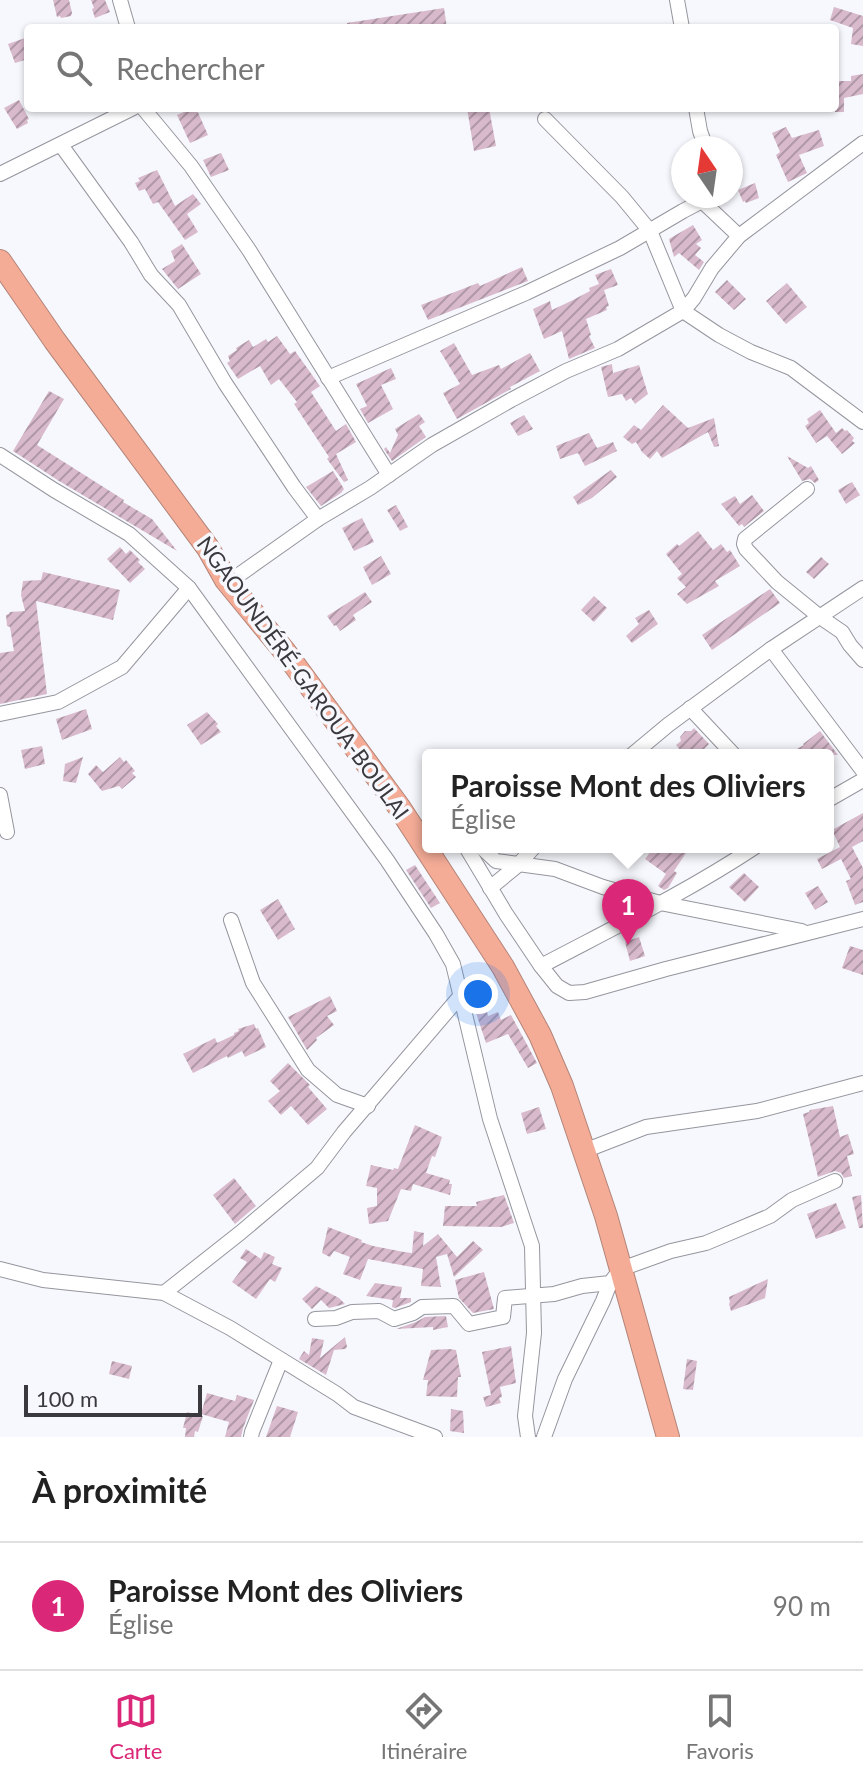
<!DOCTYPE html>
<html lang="fr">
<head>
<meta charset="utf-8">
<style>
	body { margin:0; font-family:Lato,sans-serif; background:#f6f6f6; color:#222 }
	.compass { position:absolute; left:671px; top:136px; width:72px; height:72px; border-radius:50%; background:#fff; box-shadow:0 2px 6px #0004; rotate:347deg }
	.scale { position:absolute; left:24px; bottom:20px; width:178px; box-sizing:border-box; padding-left:8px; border:4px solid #3a3a3e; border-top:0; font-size:22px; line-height:28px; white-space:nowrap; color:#3a3a3e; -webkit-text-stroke:6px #f7f8fd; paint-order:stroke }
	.you { position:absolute; left:478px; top:994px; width:28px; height:28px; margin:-20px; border:6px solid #fff; border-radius:50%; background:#1a73e8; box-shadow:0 0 0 12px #1a73e833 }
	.badge { display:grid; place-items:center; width:52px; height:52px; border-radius:50%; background:#db2777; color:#fff; font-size:26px; font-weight:700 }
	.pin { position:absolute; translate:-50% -66px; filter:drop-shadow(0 2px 4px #0008) }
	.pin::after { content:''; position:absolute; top:42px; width:28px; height:24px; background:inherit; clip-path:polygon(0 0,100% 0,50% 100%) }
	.popup { position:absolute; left:422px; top:749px; width:412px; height:104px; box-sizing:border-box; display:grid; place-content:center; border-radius:8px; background:#fff; filter:drop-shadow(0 2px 6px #0005); font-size:26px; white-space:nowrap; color:#767676 }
	.popup b { font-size:30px; color:#222 }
	.popup::after { content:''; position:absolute; left:50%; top:100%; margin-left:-16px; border:16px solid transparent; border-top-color:#fff }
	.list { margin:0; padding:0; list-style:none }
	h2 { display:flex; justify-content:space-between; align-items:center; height:104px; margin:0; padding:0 32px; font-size:34px }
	h2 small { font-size:26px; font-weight:400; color:#767676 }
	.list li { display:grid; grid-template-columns:52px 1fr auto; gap:24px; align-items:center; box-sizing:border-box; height:128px; padding:0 32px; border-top:2px solid #e0e0e0 }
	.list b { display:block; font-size:30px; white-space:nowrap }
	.list p { margin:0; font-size:26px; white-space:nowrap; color:#767676 }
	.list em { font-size:26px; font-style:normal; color:#767676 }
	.icon { flex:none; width:44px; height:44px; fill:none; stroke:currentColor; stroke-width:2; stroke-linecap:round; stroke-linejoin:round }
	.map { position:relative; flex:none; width:863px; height:1437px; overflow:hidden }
	.search { position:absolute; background:#fff; box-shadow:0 2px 6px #0004; left:24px; right:24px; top:24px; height:88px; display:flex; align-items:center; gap:20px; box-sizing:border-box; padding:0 28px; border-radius:8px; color:#767676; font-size:30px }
	.sheet { height:232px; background:#fff }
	nav { display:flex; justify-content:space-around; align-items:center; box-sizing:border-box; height:112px; border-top:2px solid #e0e0e0; background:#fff; font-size:22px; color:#767676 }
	nav a { display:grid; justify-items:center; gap:4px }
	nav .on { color:#db2777 }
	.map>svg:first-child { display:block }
	.building { fill:url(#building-hatch) }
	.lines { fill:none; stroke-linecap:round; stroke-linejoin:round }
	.minor-casing { stroke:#95969e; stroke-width:16 }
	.highway-casing { stroke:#b38478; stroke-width:24 }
	.minor { stroke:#fff; stroke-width:14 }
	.highway { stroke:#f4ac97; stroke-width:22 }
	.labels { text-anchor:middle; stroke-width:7; stroke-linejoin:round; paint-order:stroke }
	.street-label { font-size:22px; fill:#3a3a3e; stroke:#f7f8fd }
</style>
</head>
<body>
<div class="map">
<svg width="863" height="1437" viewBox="0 0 863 1437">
	<defs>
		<pattern id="building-hatch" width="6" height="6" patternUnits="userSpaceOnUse" patternTransform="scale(2)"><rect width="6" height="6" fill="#d8bacc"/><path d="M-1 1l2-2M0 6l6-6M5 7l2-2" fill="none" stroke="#b098a7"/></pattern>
	</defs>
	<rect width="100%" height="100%" fill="#f7f8fd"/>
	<g class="building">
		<path d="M53 0H69L72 13 71 16 61 18 60 16 57 17Z"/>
		<path d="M91 0H105L110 12 95 18 92 9 94 8Z"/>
		<path d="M834 7 863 16V46L851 44 853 28 830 20Z"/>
		<path d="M444 8 447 28H347V23Z"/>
		<path d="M28 37V59L15 63 8 44Z"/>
		<path d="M863 74V94L844 98V112H835V81H851V76Z"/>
		<path d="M19 100 29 119 27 120 28 123 17 129 4 108Z"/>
		<path d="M193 108H196L208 135 190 143 177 115Z"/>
		<path d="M467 108H489L496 146 474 151Z"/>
		<path d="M786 127 792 138 819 130 824 146 799 155 807 173 788 182 776 155 780 152 772 133Z"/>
		<path d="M221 153 229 170 211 177 203 160Z"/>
		<path d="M157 170 175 206 193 194 201 204 187 214 198 232 185 240 158 202 153 204 145 189 139 191 135 183 140 181 138 178Z"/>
		<path d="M755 183 759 198 746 203 745 201 743 202 738 190Z"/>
		<path d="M693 225 702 240 696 244 701 248 695 255 704 262 699 270 679 253 674 257 669 239Z"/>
		<path d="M182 244 201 274 178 289 162 269 175 261 171 251Z"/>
		<path d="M522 267 528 281 428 320 421 305 478 283 480 286Z"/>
		<path d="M611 269 618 285 604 290 609 306 606 307 607 310 586 319 591 335 589 336 595 348 569 359 562 331 544 339 533 309 550 301 552 310 573 300 590 291 589 288 599 284 595 275Z"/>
		<path d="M727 280 746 299 734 310 715 292Z"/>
		<path d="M787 283 807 307 786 324 766 301Z"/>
		<path d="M277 336 290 354 295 351 320 386 311 392 336 431 346 424 356 442 336 454 348 480 344 482 327 459 329 457 294 404 297 402 279 379 271 385 260 366 238 379 227 363 230 361 228 356 237 350 236 348 249 340 253 347 266 339 268 342Z"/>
		<path d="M454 343 472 375 499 365 501 369 530 353 540 371 510 387 511 389 457 419 443 393 460 384 440 351Z"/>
		<path d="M612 364 613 373 639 365 648 394 635 404 631 398 626 401 622 394 608 397 601 367Z"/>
		<path d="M391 368 396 379 381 385 393 409 368 423 360 409 367 406 356 384Z"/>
		<path d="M49 391 64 399 37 445 124 500 123 502 152 519 177 551 59 481 13 451Z"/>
		<path d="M663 405 688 428 714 418 719 446 714 447 708 432 662 458 657 451 650 459 642 452 636 442 632 444 623 437 634 425 641 430Z"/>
		<path d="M820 410 836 433 842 428 845 431 847 430 854 438 852 441 855 443 842 454 827 436 816 443 805 426 809 423 807 419Z"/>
		<path d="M419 414 425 422 419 426 426 437 392 461 384 449 386 447 390 453 398 435 395 429Z"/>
		<path d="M524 415 533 429 518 436 510 423Z"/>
		<path d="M589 433 597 448 613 442 617 451 585 466 578 453 560 459 556 446Z"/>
		<path d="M787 456 808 468 811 466 819 480 815 483 810 479 802 481Z"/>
		<path d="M611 470 617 477 592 498 578 505 573 497Z"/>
		<path d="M333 471 344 489 341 493 321 506 306 487Z"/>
		<path d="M852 482 860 495 846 504 838 490Z"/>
		<path d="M752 495 764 511 744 527 742 524 739 526 721 504 735 496 740 504Z"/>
		<path d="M396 505 408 527 400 531 387 510Z"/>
		<path d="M362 518 374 542 354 551 342 528Z"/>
		<path d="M698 531 713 550 721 544 727 552 730 550 740 566 715 581 719 586 687 604 677 594 686 587 677 578 682 574 666 554 677 544 679 546Z"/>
		<path d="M120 547 126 554 130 550 140 560 138 562 145 569 130 583 107 559Z"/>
		<path d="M381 556 391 574 372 585 363 567Z"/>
		<path d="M821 557 829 564 814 579 806 572Z"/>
		<path d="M43 572 120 590 113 620 36 601 47 694 0 704V653L14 651 10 627 7 626 6 615 9 614 10 612 25 611 21 595 23 581 41 580Z"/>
		<path d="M770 589 780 603 712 650 702 635Z"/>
		<path d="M365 592 372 602 353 615 356 620 340 631 336 625 334 626 327 616Z"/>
		<path d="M594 596 607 608 594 622 581 610Z"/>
		<path d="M649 610 658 624 632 643 626 636 639 624 635 618Z"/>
		<path d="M86 709 92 729 62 740 56 719Z"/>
		<path d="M207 712 218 724 216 726 221 732 201 745 187 725Z"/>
		<path d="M694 728 709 744 698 755H684L676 745 681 741 680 737 685 731H691Z"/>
		<path d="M820 731 838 755H786L804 745 803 744Z"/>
		<path d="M42 746 45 764 25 769 21 750Z"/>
		<path d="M83 757 76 783 63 781 65 764Z"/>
		<path d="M120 757 124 762 126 760 135 771 132 773 136 777 122 789 119 786 102 791 88 774 96 765 103 772Z"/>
		<path d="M863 813V841L852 847 863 868V902L855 905 846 881 851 879 841 859 822 869 817 859 840 847 832 830Z"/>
		<path d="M654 847H690L674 871 677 873 668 888 664 890 658 886 666 874 645 859Z"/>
		<path d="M415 865 440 903 431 908 406 870Z"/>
		<path d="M744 873 759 887 745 902 729 887Z"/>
		<path d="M818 886 828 902 815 910 805 893Z"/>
		<path d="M278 899 295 929 278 940 260 910Z"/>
		<path d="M639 937 645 956 630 961 625 942Z"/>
		<path d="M850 946 863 950V975L842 968Z"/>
		<path d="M330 996 337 1011 327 1016 334 1025 316 1038 317 1040 307 1050 288 1017Z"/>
		<path d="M486 1007 488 1016 498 1012 501 1020 511 1015 537 1063 528 1068 508 1034 486 1043 475 1010Z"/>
		<path d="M254 1024 256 1029 258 1028 266 1047 245 1057 242 1051 228 1058 227 1056 193 1073 183 1054 215 1038 217 1043 234 1035V1033L239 1031 238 1029Z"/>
		<path d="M288 1063 310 1085 308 1087 327 1109 308 1125 291 1106 281 1115 268 1101 280 1091 270 1081Z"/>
		<path d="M833 1106 840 1137 848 1134 854 1154 847 1156 852 1176 844 1178 841 1173 835 1171 818 1177 803 1114 809 1112 810 1110Z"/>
		<path d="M539 1107 546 1129 527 1134 521 1113Z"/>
		<path d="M415 1125 442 1137 435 1157 432 1156 426 1173 450 1180 449 1184H452L450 1195 413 1184 411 1191 401 1189 388 1221 369 1224 367 1208 377 1206V1188L366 1186 371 1165 393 1170 394 1168 398 1169Z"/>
		<path d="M234 1178 256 1206 235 1224 213 1195Z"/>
		<path d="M504 1195 514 1223 501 1227 443 1226 445 1206H477L476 1202Z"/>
		<path d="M861 1195 863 1228H859L852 1197Z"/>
		<path d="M836 1203 846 1228 816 1239 807 1214Z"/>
		<path d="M328 1227 362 1240 361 1242 373 1246 404 1252 412 1253 414 1231 424 1233 423 1246 438 1234 457 1257 473 1241 483 1250 454 1277 447 1254 436 1257 441 1287 421 1286 423 1269 368 1259 360 1280 343 1274 350 1257 334 1251 330 1257 322 1253Z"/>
		<path d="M246 1249 261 1259 264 1252 275 1257 272 1264 282 1268 275 1282 270 1279 256 1299 232 1282 247 1262 240 1258Z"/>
		<path d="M484 1272 494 1309 473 1313 459 1298 455 1280Z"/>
		<path d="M768 1279 765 1298 731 1311 729 1304 730 1302 729 1297Z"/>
		<path d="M375 1283 402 1287 400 1298H411V1302L395 1308 392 1307 393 1300 366 1296Z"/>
		<path d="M316 1286 339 1298 345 1304 329 1308 321 1300 312 1309 302 1299Z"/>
		<path d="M446 1316 448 1327 433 1330V1327L396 1329 416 1322 425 1317Z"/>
		<path d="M345 1337 347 1347 345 1349 334 1350 326 1375 299 1359 304 1351 309 1355 312 1338 324 1340 320 1358Z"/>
		<path d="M511 1346 516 1383 500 1387 502 1397 499 1398 501 1403 486 1407 483 1397 491 1395 482 1352Z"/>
		<path d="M449 1349 456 1350 461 1377H458L457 1397 426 1396 428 1380H423L431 1350Z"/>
		<path d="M687 1359 697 1361 693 1390 683 1389Z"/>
		<path d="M112 1361 132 1366 129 1379 109 1374Z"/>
		<path d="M207 1393 235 1401 237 1395 254 1400 243 1428 241 1437H225L229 1422 201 1414Z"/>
		<path d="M277 1406 298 1412 290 1437H266Z"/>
		<path d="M451 1409 463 1411 464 1433 450 1431Z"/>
		<path d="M187 1412 203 1416 198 1432 195 1431 194 1437H185L186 1428H183Z"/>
	</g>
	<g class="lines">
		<g class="minor-casing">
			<g id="minor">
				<path d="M120 0 128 28"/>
				<path d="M677 0 682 28"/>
				<path d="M143 108 191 166 249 250 389 475"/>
				<path d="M696 108 700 131 706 148"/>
				<path d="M545 119 622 197 650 231 683 311 719 335 751 352 791 368 863 422"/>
				<path d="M61 145 131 242 151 275 179 305 225 383 294 487 318 519"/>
				<path d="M0 174 133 108"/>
				<path d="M702 201 739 236"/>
				<path d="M328 378 526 293 620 248 683 211 702 201 712 199 714 196"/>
				<path d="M0 455 54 490 129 534 189 588 387 860 436 934 453 964 490 1119 532 1246 534 1333 525 1416 528 1437"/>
				<path d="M807 489 745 539 744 544 746 549 777 582 820 617 842 632 850 645 863 660"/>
				<path d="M226 580 236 577 318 519 370 488 432 445 511 400 566 371 618 349 683 311 694 298 712 268 739 236 863 143"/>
				<path d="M771 649 863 771"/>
				<path d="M690 708 734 755"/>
				<path d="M0 714 58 702 122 667 189 588"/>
				<path d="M632 755 668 725 771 649 863 588"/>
				<path d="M0 795 7 832"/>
				<path d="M828 800 863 780"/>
				<path d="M466 847 506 914 541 966 557 986 569 993 585 992 666 969 863 919"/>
				<path d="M481 847 496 861 555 869 603 887 660 903 802 931"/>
				<path d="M490 888 518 865 534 847"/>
				<path d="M231 920 253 983 308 1070 337 1095 368 1106"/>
				<path d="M541 966C613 928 687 892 755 847"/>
				<path d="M584 1151 646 1127 757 1111 863 1083"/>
				<path d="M0 1269 43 1280 164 1293 230 1328 337 1394 354 1407 435 1437"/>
				<path d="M164 1293 240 1233 317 1168 344 1132 462 994"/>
				<path d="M315 1319 336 1318 352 1312 379 1311 394 1319 413 1313 422 1307 454 1306 469 1324 503 1317 505 1298 554 1294 582 1286 610 1283 621 1269 671 1251 706 1243 770 1216 792 1200 835 1181"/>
				<path d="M251 1437 252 1432 281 1360"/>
				<path d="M544 1437 565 1379 603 1301 610 1283"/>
			</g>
		</g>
		<g class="highway-casing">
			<path id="highway" d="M0 261 55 341 208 548 226 580 285 652 399 807 503 967 540 1035 562 1086 606 1216 668 1437"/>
		</g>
		<use href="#minor" class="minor"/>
		<use href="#highway" class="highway"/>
	</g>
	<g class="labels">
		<g class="street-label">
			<text transform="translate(303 678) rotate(54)" y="8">NGAOUNDÉRÉ-GAROUA-BOULAI</text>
		</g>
	</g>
</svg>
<svg class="compass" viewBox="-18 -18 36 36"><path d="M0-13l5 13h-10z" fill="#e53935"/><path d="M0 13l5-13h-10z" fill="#767676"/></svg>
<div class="scale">100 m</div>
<div class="you"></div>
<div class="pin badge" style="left:628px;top:945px">1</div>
<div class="popup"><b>Paroisse Mont des Oliviers</b>Église</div>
<div class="search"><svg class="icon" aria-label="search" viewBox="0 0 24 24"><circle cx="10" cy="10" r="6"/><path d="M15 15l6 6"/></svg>Rechercher</div>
</div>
<section class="sheet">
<h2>À proximité<small></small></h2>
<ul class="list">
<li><span class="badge">1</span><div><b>Paroisse Mont des Oliviers</b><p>Église</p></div><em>90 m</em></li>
</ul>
</section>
<nav>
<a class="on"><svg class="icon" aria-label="map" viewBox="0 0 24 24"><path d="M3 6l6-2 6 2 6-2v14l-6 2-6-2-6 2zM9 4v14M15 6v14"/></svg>Carte</a>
<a><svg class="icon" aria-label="directions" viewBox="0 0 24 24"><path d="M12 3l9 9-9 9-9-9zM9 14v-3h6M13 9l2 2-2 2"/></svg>Itinéraire</a>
<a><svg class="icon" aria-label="saved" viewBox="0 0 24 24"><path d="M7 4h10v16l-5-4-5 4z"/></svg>Favoris</a>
</nav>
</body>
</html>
